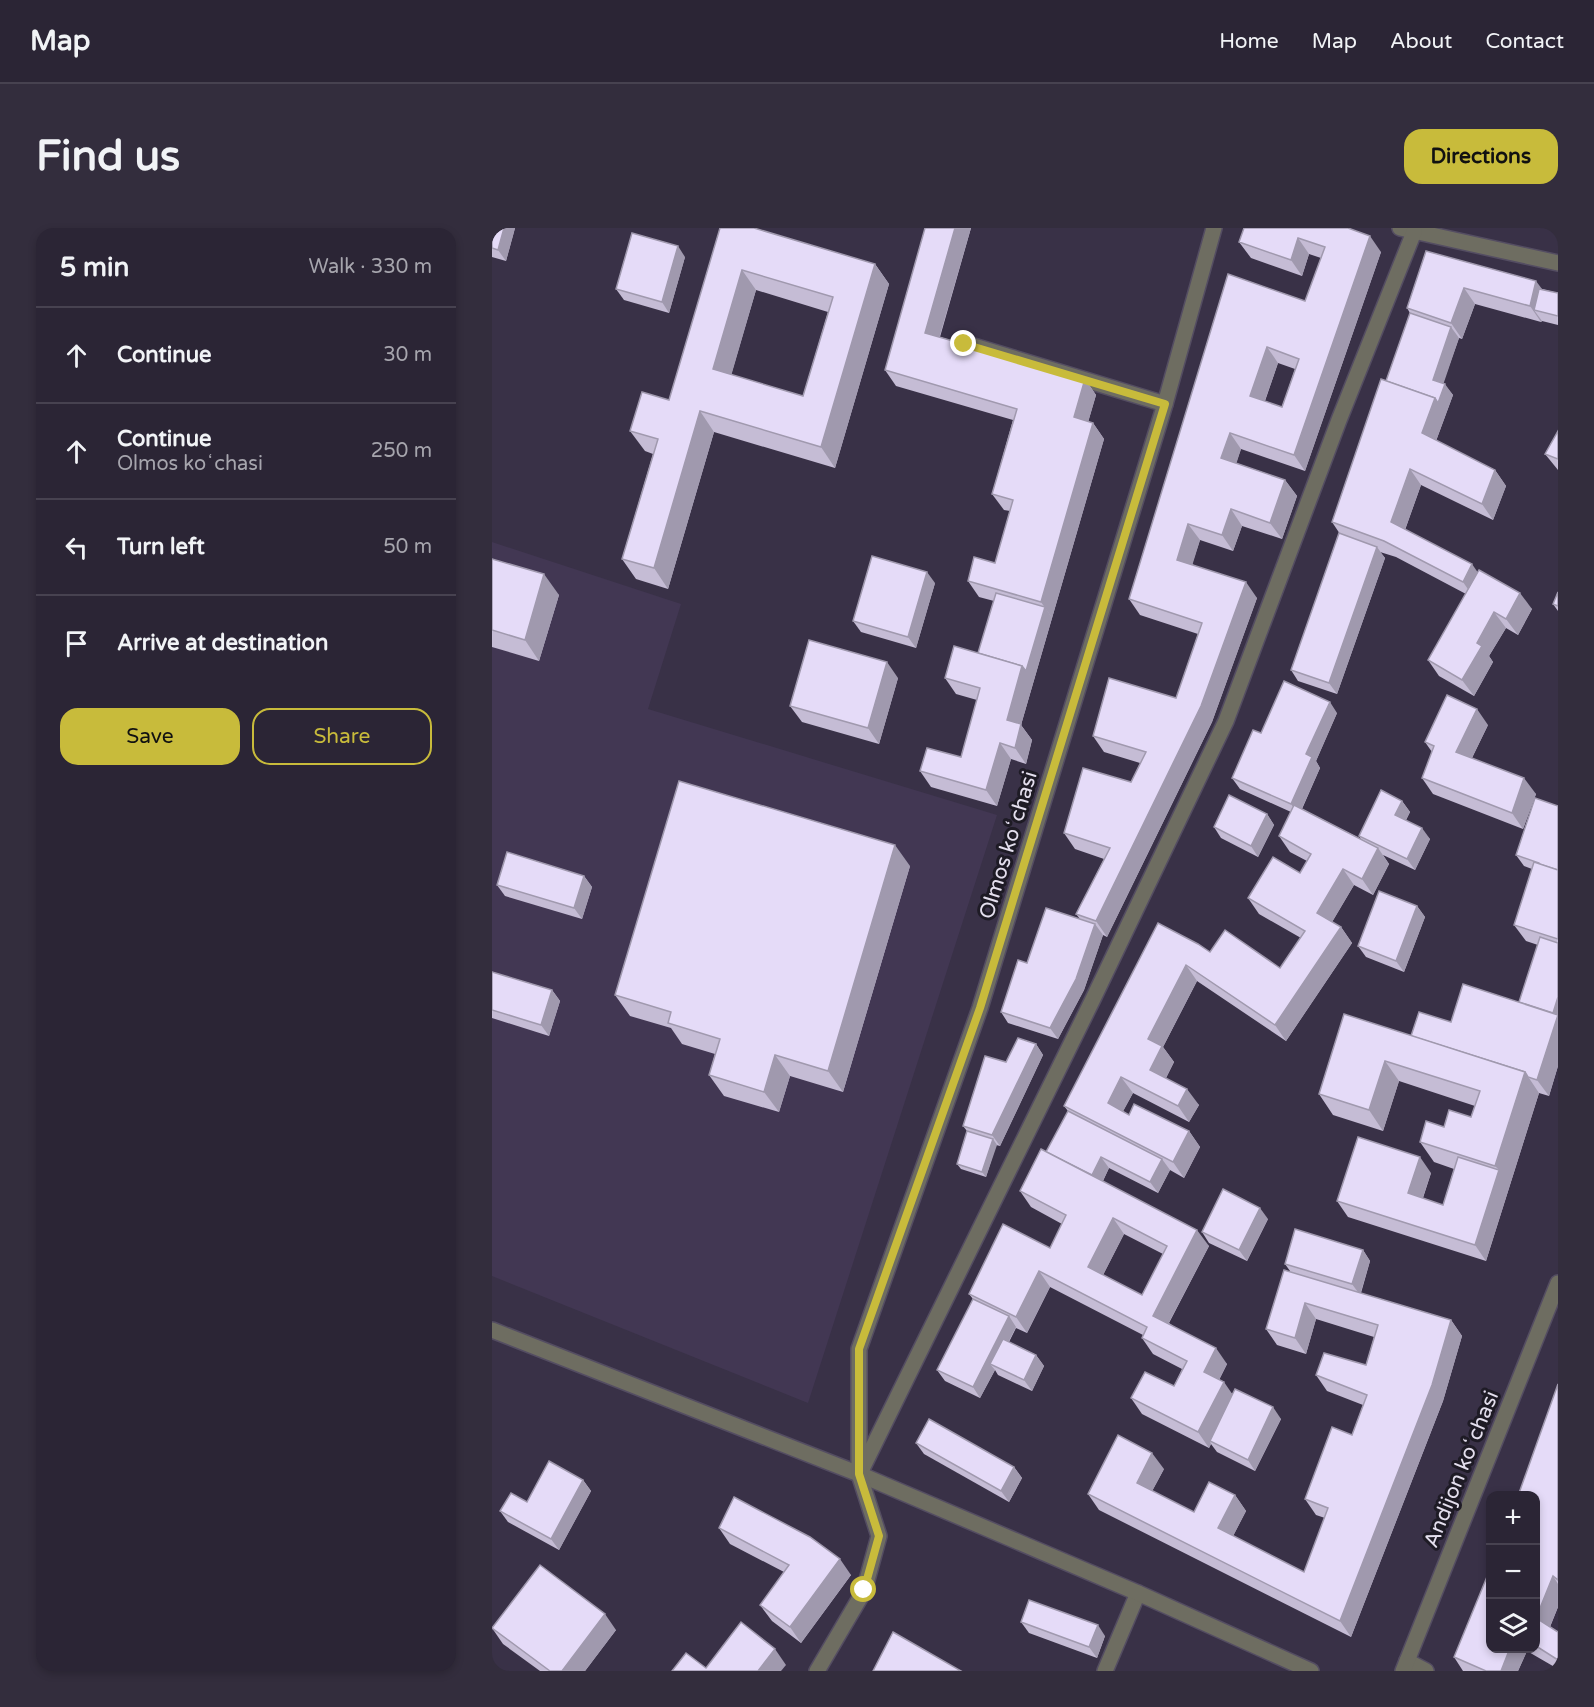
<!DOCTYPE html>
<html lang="en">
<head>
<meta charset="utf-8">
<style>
	body { margin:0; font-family:"Varela Round",sans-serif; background:#332d3d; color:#f1f3f6 }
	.controls { position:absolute; right:18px; bottom:18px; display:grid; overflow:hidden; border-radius:12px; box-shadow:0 3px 9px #0003 }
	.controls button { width:54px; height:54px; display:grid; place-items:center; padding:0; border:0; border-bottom:2px solid #474250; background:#2b2535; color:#f1f3f6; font:30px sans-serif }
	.stop { position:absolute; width:18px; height:18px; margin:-14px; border:4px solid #c8bb3b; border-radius:50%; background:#fff }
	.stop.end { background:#c8bb3b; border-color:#fff; box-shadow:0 2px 6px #0008 }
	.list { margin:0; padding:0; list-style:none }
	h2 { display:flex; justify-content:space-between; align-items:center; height:78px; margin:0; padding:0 24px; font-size:26px }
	h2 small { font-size:20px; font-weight:400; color:#a6a5ad }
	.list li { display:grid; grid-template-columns:39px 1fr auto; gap:18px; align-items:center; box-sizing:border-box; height:96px; padding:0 24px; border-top:2px solid #474250 }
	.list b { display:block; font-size:22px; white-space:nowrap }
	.list p { margin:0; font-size:20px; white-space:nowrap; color:#a6a5ad }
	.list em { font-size:20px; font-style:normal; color:#a6a5ad }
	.actions { display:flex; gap:12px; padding:18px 24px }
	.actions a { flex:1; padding:14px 0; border:2px solid #c8bb3b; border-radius:18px; text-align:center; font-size:21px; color:#c8bb3b }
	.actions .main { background:#c8bb3b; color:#111 }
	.icon { flex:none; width:33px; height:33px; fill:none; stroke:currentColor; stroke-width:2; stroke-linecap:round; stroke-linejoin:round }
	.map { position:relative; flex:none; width:1066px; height:1443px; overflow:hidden; border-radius:18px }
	header { display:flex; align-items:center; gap:36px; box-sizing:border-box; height:84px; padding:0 30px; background:#2b2535; border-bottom:2px solid #474250 }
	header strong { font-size:28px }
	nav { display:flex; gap:33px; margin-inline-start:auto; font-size:21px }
	.intro { display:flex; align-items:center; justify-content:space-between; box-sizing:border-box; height:144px; padding:0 36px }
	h1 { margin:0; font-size:42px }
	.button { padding:15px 27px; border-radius:18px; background:#c8bb3b; color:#111; font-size:21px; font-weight:700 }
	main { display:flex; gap:36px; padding:0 36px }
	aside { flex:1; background:#2b2535; border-radius:18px; box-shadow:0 3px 9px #0003 }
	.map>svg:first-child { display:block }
	.built { fill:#423753 }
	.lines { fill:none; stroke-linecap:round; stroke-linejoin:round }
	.lane-casing { stroke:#544d62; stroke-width:18 }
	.street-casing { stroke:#544d62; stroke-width:18 }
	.lane { stroke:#6e6d61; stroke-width:15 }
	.street { stroke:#6e6d61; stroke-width:15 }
	.wall { fill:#c5bcd5; fill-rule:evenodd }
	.shaded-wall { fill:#a099ae }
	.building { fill:#e5dbf8; stroke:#a099ae; stroke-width:1.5; fill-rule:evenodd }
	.route { stroke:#c8bb3b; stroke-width:8 }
	.labels { text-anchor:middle; stroke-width:6; stroke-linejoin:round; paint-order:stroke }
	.street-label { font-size:21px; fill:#e4dfee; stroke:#1e1b25 }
</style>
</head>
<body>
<header>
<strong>Map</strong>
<nav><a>Home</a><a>Map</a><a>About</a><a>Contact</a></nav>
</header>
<div class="intro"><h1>Find us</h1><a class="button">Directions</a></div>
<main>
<aside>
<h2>5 min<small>Walk · 330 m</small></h2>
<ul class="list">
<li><svg class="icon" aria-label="ahead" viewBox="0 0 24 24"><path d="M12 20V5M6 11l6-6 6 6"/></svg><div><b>Continue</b></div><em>30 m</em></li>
<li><svg class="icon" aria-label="ahead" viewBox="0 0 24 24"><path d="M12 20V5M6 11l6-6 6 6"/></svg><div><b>Continue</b><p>Olmos koʻchasi</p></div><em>250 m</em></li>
<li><svg class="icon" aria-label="left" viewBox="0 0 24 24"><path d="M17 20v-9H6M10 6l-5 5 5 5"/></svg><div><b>Turn left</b></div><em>50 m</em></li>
<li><svg class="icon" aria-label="arrive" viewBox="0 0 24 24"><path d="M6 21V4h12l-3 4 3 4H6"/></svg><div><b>Arrive at destination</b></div></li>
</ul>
<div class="actions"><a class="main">Save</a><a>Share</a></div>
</aside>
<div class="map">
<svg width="1066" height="1443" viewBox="0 0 1066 1443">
	<rect width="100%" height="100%" fill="#393147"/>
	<path class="built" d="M0 314 189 376 156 481 505 587 316 1175 0 1048Z"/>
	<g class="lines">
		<g class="lane-casing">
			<g id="lane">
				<path d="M472 115 673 176"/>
				<path d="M613 1443 646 1365"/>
			</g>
		</g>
		<g class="street-casing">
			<g id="street">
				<path d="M908 0 1066 35"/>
				<path d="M0 1102 367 1246 646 1365 819 1443"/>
				<path d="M369 1243 601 771 734 493 847 192 922 4"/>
				<path d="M915 1433 934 1443"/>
				<path d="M325 1443 372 1363 387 1308 367 1246V1121L488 780 673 176 722 0"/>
				<path d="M911 1443 1066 1055"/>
			</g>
		</g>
		<use href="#lane" class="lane"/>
		<use href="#street" class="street"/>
	</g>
	<g class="wall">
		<path d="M0 0H23L14 33 0 29Z"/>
		<path d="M228 0 383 36 397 56 343 240 222 204 176 361 144 351 130 331 161 226 153 223 138 203 177 172ZM264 62 336 84 311 168 239 147Z"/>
		<path d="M433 0H479L448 109 593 151 604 167 596 194 601 195 612 211 529 497 540 512 534 536 519 531 505 578 439 559 428 543 469 529 485 472 464 466 453 450 486 425 502 373 487 369 476 353 503 335 518 283 512 282 500 266 521 192 404 158 393 142Z"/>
		<path d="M752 0 889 24 813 243 749 221 744 235 793 252 805 268 790 311 750 298 741 323 708 312 700 336 765 370 720 494 615 709 611 707 592 762 566 811 516 795 509 784 535 735 588 691 584 686 612 631 583 621 572 605 639 554 648 535 612 524 601 508 684 470 706 406 648 387 637 371 736 46 813 73 829 30 817 26 810 48 759 30 747 14ZM786 135 803 141 790 179 773 173Z"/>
		<path d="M934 23 1050 61 1066 65V97L1050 93 1049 94 983 76 970 111 967 110 951 155 961 167 944 213 1003 242 1014 258 1001 292 929 257 913 302 986 345 1040 381 1026 407 1014 400 997 428 1001 434 982 468 947 448 936 432 974 366 904 329 888 324 893 330 845 466 806 453 799 442 848 306 840 294 894 153 918 85 915 80Z"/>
		<path d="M193 29 177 85 132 72 124 61Z"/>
		<path d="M1066 203V242L1053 226Z"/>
		<path d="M0 331 67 367 47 433 0 419Z"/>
		<path d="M443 355 424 420 369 404 361 393Z"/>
		<path d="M1066 364V383L1061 376Z"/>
		<path d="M406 450 387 516 310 494 298 478Z"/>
		<path d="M845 485 824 533 828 540 810 581 869 611 867 608 910 573 918 584 914 592 938 611 923 642 891 627 897 636 881 667 862 657 840 694 849 699 860 715 794 813 705 753 671 819 682 834 674 850 707 877 697 894 641 865 631 883 637 887 697 903 708 919 692 950 678 942 666 965 617 940 611 953 717 1018 677 1095 735 1136 727 1152 740 1166 789 1191 763 1243 725 1224 719 1216 717 1220 650 1186 639 1170 682 1158 690 1141 661 1126 650 1110 651 1107 558 1059 535 1105 524 1100 517 1114 544 1127 552 1138 540 1163 506 1147 503 1142 488 1170 453 1153 445 1142 481 1071 477 1066 558 1020 570 996 539 979 528 963 554 924 576 883 572 878 666 695 718 724 788 740 809 710 767 686 756 670 808 645 815 633 798 624 787 608 799 584 748 561 740 550 769 505ZM632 1006 671 1026 650 1067 611 1047Z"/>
		<path d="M996 497 980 530 1044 566 1031 601 941 566 930 550 940 524 933 514Z"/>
		<path d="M1066 578V838L1057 868 1047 865 994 1033 856 989 845 973 939 945 931 970 951 977 962 941 942 934 928 914 952 899 979 889 983 878 907 853 891 903 841 887 827 866 919 808 959 794 1027 774 1046 717 1034 713 1022 697 1040 641 1032 638 1024 627Z"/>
		<path d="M775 586 782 597 766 629 729 610 722 599Z"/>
		<path d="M418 638 351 864 298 848 287 884 232 868 217 847 223 826 190 816 179 800 138 788 123 767Z"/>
		<path d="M92 648 100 659 90 691 13 668 5 657Z"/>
		<path d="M925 678 933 689 912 744 874 729 866 718Z"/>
		<path d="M0 744 60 762 68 773 57 808 0 790Z"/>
		<path d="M544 816 551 827 508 918 504 917 494 949 469 941 465 936 475 903 471 898 514 834Z"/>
		<path d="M776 991 755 1033 717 1015 710 1004Z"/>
		<path d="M871 1022 878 1033 869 1065 959 1092 970 1108 951 1173 859 1409 607 1282 596 1266 672 1241 660 1263 702 1284 743 1267 754 1283 741 1308 812 1344 833 1290 824 1287 813 1271 860 1207 871 1177 835 1163 824 1147 874 1137 882 1109 824 1091 814 1126 785 1117 774 1101 798 1043 793 1036Z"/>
		<path d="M1066 1156V1379L1058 1399 1066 1404V1441L1035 1423 1026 1443H971L962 1429 999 1420H1044V1268Z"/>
		<path d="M424 1215 522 1239 530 1250 517 1274 432 1226Z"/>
		<path d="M91 1252 99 1263 67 1322 16 1294 8 1283Z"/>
		<path d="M227 1300 359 1347 309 1415 280 1393 268 1377 292 1344 238 1316Z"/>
		<path d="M529 1394 613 1408 605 1430 537 1405Z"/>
		<path d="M0 1400 124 1402 93 1443H48L11 1416Z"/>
	</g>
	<g class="shaded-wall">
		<path d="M12 0H23L14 33 6 22Z"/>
		<path d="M463 0H479L444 121 433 105Z"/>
		<path d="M878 8 889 24 813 243 802 227Z"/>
		<path d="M806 10 817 26 810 48 799 32Z"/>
		<path d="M186 18 193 29 177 85 170 74Z"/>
		<path d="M383 36 397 56 343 240 329 219Z"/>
		<path d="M250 42 264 62 235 162 221 141Z"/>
		<path d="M1044 53 1056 69 1042 82 1050 93 1049 94 1038 78Z"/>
		<path d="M972 60 983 76 970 111 959 95Z"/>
		<path d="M959 99 967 110 949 163 941 152Z"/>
		<path d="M775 119 786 135 769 184 758 168Z"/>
		<path d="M593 151 604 167 593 205 582 189Z"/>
		<path d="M953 156 961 167 941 221 930 205 943 170Z"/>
		<path d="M208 183 222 204 176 361 162 340Z"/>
		<path d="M601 195 612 211 560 390 549 374Z"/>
		<path d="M738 205 749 221 741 246 729 230Z"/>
		<path d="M918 241 929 257 910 310 899 294Z"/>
		<path d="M1003 242 1014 258 1001 292 990 276Z"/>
		<path d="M793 252 805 268 790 311 778 295Z"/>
		<path d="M739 281 750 298 741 323 730 307Z"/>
		<path d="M696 296 708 312 697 348 685 332Z"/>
		<path d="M885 319 893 330 845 466 837 455Z"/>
		<path d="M980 336 991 352 982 370 971 354Z"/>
		<path d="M435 344 443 355 424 420 416 409Z"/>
		<path d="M52 346 67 367 47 433 33 412Z"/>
		<path d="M754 354 765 370 720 494 615 709 604 693Z"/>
		<path d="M1028 365 1040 381 1026 407 1014 391Z"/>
		<path d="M553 379 560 390 529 497 540 512 534 536 523 520 515 492 530 438Z"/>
		<path d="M1002 384 1014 400 997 428 1001 434 982 468 970 452 985 415Z"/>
		<path d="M395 434 406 450 387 516 376 500Z"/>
		<path d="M838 474 845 485 824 533 828 540 807 587 799 576 814 526Z"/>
		<path d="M985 481 996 497 975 540 964 524Z"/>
		<path d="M508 515 519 531 505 578 494 562Z"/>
		<path d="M1032 550 1044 566 1031 601 1020 585Z"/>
		<path d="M910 573 918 584 911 598 903 587Z"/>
		<path d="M775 586 782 597 766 629 759 618Z"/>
		<path d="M930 600 938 611 923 642 915 631Z"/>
		<path d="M403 617 418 638 351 864 336 843Z"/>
		<path d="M886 620 897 636 881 667 870 651Z"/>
		<path d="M851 641 862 657 836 701 825 685Z"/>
		<path d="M92 648 100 659 90 691 82 680Z"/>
		<path d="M925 678 933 689 912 744 904 733Z"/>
		<path d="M603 696 611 707 592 762 566 811 558 800Z"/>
		<path d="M849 699 860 715 794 813 783 797Z"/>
		<path d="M694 737 705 753 671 819 682 834 670 858 658 842 656 811Z"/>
		<path d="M60 762 68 773 57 808 49 797Z"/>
		<path d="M1066 769V838L1057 868 1045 852 1060 789Z"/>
		<path d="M544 816 551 827 508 918 500 907Z"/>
		<path d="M283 827 298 848 287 884 272 864Z"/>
		<path d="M893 833 907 853 891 903 877 882Z"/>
		<path d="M1033 844 1047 865 994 1033 983 1017 1007 942 1003 938Z"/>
		<path d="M629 849 641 865 627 891 616 875Z"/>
		<path d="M695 861 707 877 697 894 686 878Z"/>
		<path d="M697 903 708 919 692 950 681 934Z"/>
		<path d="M501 911 505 917 494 949 490 944Z"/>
		<path d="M609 929 617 940 607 961 599 950Z"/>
		<path d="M928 929 939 945 927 981 916 965Z"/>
		<path d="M670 931 678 942 666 965 658 954Z"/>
		<path d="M768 980 776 991 755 1033 747 1022Z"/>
		<path d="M621 990 632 1006 607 1055 596 1039Z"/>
		<path d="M705 1002 717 1018 672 1104 661 1088Z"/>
		<path d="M871 1022 878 1033 868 1067 860 1056Z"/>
		<path d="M547 1043 558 1059 535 1105 524 1089Z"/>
		<path d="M813 1075 824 1091 814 1126 803 1110Z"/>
		<path d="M517 1088 524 1099 504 1139 498 1136 503 1142 488 1170 481 1159Z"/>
		<path d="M959 1092 970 1108 951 1173 859 1409 848 1393Z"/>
		<path d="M724 1120 735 1136 723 1160 712 1144Z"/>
		<path d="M544 1127 552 1138 540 1163 532 1152Z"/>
		<path d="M732 1154 743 1170 718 1213 719 1216 717 1220 706 1204Z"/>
		<path d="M781 1179 789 1191 763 1243 756 1232Z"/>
		<path d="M660 1225 672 1241 656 1271 645 1255Z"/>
		<path d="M522 1239 530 1250 517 1274 509 1263Z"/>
		<path d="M91 1252 99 1263 67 1322 59 1311Z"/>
		<path d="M743 1267 754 1283 737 1316 726 1300Z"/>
		<path d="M348 1331 359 1347 309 1415 298 1399Z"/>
		<path d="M1061 1348 1066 1356V1379L1055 1406 1044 1390Z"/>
		<path d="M113 1386 124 1402 93 1443H70Z"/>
		<path d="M606 1397 613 1408 605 1430 597 1419Z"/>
		<path d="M1018 1420H1033L1035 1423 1026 1443H1009Z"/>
		<path d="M283 1421 294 1437 289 1443H266Z"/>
	</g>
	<g class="building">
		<path d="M0 0H12L6 22 0 20Z"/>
		<path d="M228 0H262L383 36 329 219 208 183 162 340 130 331 166 211 138 203 150 164 177 172ZM250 42 341 69 311 168 221 141Z"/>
		<path d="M433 0H463L433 105 593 151 582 189 601 195 549 374 476 353 482 329 503 335 521 272 500 266 525 181 393 142Z"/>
		<path d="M752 0H856L878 8 802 227 738 205 729 230 793 252 778 295 739 281 730 307 696 296 685 332 754 354 709 478 604 693 584 686 618 620 572 605 591 540 639 554 654 524 601 508 617 450 684 470 710 395 637 371 736 46 813 73 833 19 806 10 799 32 747 14ZM775 119 807 131 790 179 758 168Z"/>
		<path d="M140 5 186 18 170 74 124 61Z"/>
		<path d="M934 23 1044 53 1038 78 972 60 959 95 915 80Z"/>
		<path d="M1047 61 1066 65V88L1042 82Z"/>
		<path d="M918 85 959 99 941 152 953 156 946 175 943 170 894 153Z"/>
		<path d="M889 151 943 170 930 205 1003 242 990 276 918 241 899 294 980 336 971 354 892 313 840 294Z"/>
		<path d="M1066 203V231L1053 226Z"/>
		<path d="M847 305 885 319 837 455 799 442Z"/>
		<path d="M380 328 435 344 416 409 361 393Z"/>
		<path d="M0 331 52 346 33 412 0 402Z"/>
		<path d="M987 342 1028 365 1014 391 1002 384 985 415 990 418 970 452 936 432Z"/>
		<path d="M1066 364V378L1061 376Z"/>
		<path d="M504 365 553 379 534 443 530 438 486 425Z"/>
		<path d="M317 412 395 434 376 500 298 478Z"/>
		<path d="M462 418 530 438 515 492 529 496 523 520 508 515 494 562 428 543 435 520 469 529 488 460 453 450Z"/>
		<path d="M792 453 838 474 814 526 820 529 799 576 740 550 761 502 769 505Z"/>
		<path d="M955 467 985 481 964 524 1032 550 1020 585 930 550 942 518 933 514Z"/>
		<path d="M187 553 403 617 336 843 283 827 272 864 217 847 228 811 176 795 179 784 123 767Z"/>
		<path d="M889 562 910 573 903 587 930 600 915 631 867 608Z"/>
		<path d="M737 567 775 586 759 618 722 599Z"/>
		<path d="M1043 570 1066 578V642L1047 636V635L1024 627Z"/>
		<path d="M802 577 886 620 870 651 851 641 825 685 849 699 783 797 694 737 656 811 670 818 658 842 695 861 686 878 629 849 616 875 637 887 642 876 697 903 681 934 572 878 666 695 706 716 718 724 733 702 788 740 813 703 756 670 781 629 808 645 819 626 787 608Z"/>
		<path d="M15 624 92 648 82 680 5 657Z"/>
		<path d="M1042 634 1066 642V711L1022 697Z"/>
		<path d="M887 663 925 678 904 733 866 718Z"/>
		<path d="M554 680 603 696 584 751 558 800 509 784 526 732 535 735Z"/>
		<path d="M1048 709 1066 715V769L1061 785 1027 774Z"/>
		<path d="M0 744 60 762 49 797 0 782Z"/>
		<path d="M971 756 1066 787 1045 852 1036 849 1033 844 919 808 927 784 959 794Z"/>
		<path d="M852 786 1033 844 1003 938 928 914 934 893 952 899 957 882 979 889 988 863 893 833 877 882 827 866Z"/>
		<path d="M526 810 544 816 500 907 471 898 493 828 514 834Z"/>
		<path d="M576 883 670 931 658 954 609 929 600 947 554 924Z"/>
		<path d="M475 903 501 911 490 944 465 936Z"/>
		<path d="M866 909 928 929 916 965 951 977 966 929 1007 942 983 1017 845 973Z"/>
		<path d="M549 921 705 1002 661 1088 724 1120 712 1144 732 1154 706 1204 639 1170 653 1144 682 1158 695 1133 650 1110 655 1099 547 1043 524 1089 477 1066 511 996 558 1020 574 987 528 963ZM621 990 675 1018 650 1067 596 1039Z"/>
		<path d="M731 961 768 980 747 1022 710 1004Z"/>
		<path d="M803 1001 871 1022 860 1056 793 1036Z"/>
		<path d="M792 1042 959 1092 940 1157 848 1393 596 1266 626 1207 660 1225 645 1255 702 1284 717 1254 743 1267 726 1300 812 1344 836 1280 813 1271 840 1199 860 1207 875 1167 824 1147 832 1125 874 1137 886 1097 813 1075 803 1110 774 1101Z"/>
		<path d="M481 1071 517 1088 481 1159 445 1142Z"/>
		<path d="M511 1111 544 1127 532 1152 498 1136Z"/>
		<path d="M1066 1156V1352L1061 1348 1044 1390 1066 1404V1432L1044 1418V1268H1026Z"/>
		<path d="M743 1161 781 1179 756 1232 718 1213Z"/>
		<path d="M437 1191 522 1239 509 1263 424 1215Z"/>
		<path d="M57 1233 91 1252 59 1311 8 1283 19 1265 35 1274Z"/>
		<path d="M242 1269 318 1309 348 1331 298 1399 268 1377 297 1337 227 1300Z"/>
		<path d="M48 1337 113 1386 70 1443H58L0 1400Z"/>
		<path d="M999 1339V1420H1018L1009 1443H994L962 1429Z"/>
		<path d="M537 1372 606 1397 597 1419 529 1394Z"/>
		<path d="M249 1394 283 1421 266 1443H180L194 1425 214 1440Z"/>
		<path d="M401 1404 469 1443H381Z"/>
	</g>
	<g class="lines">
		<path class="route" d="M372 1362 387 1308 367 1246V1121L488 780 673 176 472 116"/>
	</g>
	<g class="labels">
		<g class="street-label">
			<text transform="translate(516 617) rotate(-73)" y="7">Olmos koʻchasi</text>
			<text transform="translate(969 1241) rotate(-68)" y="7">Andijon koʻchasi</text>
		</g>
	</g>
</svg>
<div class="controls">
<button>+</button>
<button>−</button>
<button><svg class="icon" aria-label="layers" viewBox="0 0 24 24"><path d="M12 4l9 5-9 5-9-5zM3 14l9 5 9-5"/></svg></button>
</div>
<div class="stop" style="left:372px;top:1362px"></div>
<div class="stop end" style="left:472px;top:116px"></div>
</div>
</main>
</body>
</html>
